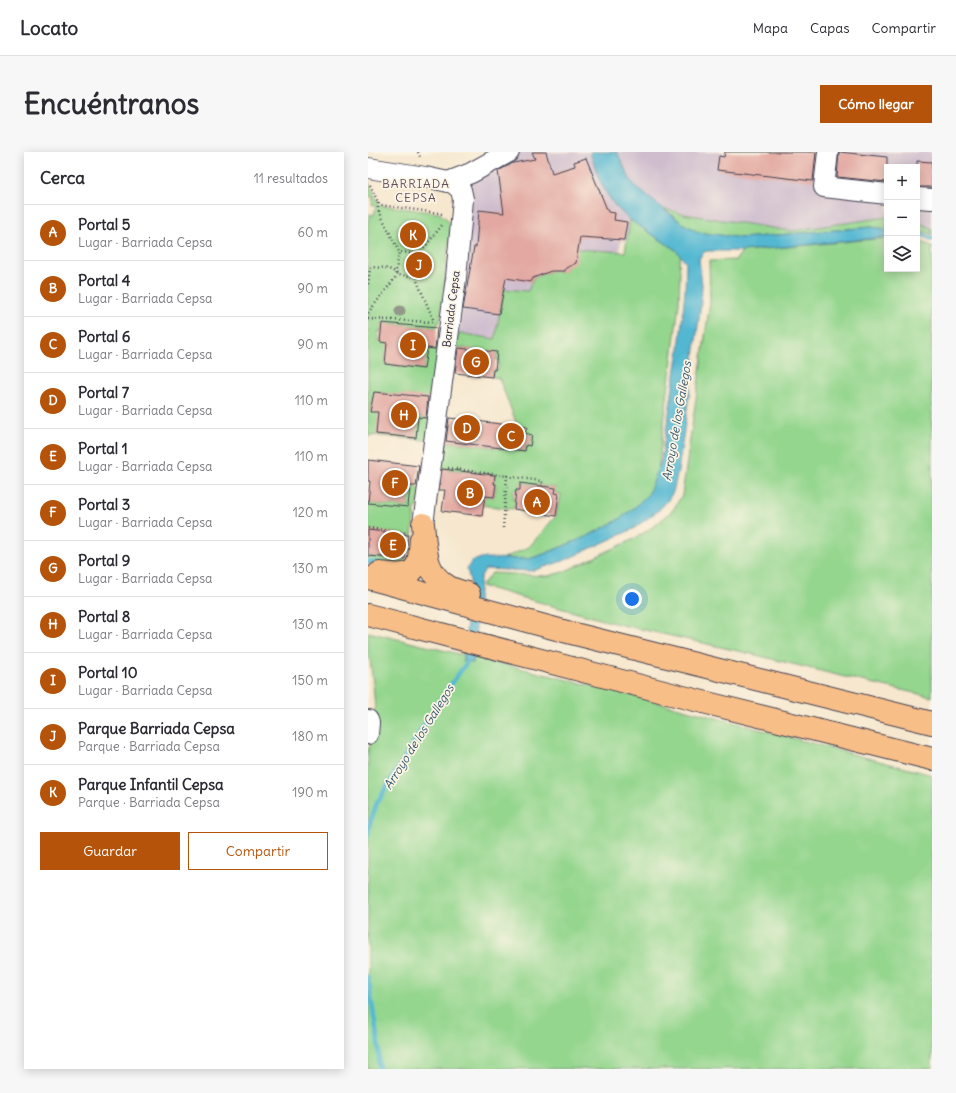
<!DOCTYPE html>
<html lang="es">
<head>
<meta charset="utf-8">
<style>
	body { margin:0; font-family:Delius,sans-serif; background:#f7f7f7; color:#2b2b33 }
	.controls { position:absolute; right:12px; top:12px; display:grid; overflow:hidden; border-radius:0px; box-shadow:0 2px 10px #0003 }
	.controls button { width:36px; height:36px; display:grid; place-items:center; padding:0; border:0; border-bottom:1px solid #e1e1e2; background:#fff; color:#2b2b33; font:20px sans-serif }
	.you { position:absolute; left:264px; top:447px; width:14px; height:14px; margin:-10px; border:3px solid #fff; border-radius:50%; background:#1a73e8; box-shadow:0 0 0 6px #1a73e833 }
	.badge { display:grid; place-items:center; width:26px; height:26px; border-radius:50%; background:#b45309; color:#fff; font-size:13px; font-weight:700 }
	.pin { position:absolute; translate:-50% -50%; border:2px solid #fff; box-shadow:0 1px 4px #0006 }
	.list { margin:0; padding:0; list-style:none }
	h2 { display:flex; justify-content:space-between; align-items:center; height:52px; margin:0; padding:0 16px; font-size:17px }
	h2 small { font-size:13px; font-weight:400; color:#7c7c81 }
	.list li { display:grid; grid-template-columns:26px 1fr auto; gap:12px; align-items:center; box-sizing:border-box; height:56px; padding:0 16px; border-top:1px solid #e1e1e2 }
	.list b { display:block; font-size:15px; white-space:nowrap }
	.list p { margin:0; font-size:13px; white-space:nowrap; color:#7c7c81 }
	.list em { font-size:13px; font-style:normal; color:#7c7c81 }
	.actions { display:flex; gap:8px; padding:12px 16px }
	.actions a { flex:1; padding:9px 0; border:1px solid #b45309; border-radius:0px; text-align:center; font-size:14px; color:#b45309 }
	.actions .main { background:#b45309; color:#fff }
	.icon { flex:none; width:22px; height:22px; fill:none; stroke:currentColor; stroke-width:2; stroke-linecap:round; stroke-linejoin:round }
	.map { position:relative; flex:none; width:564px; height:917px; overflow:hidden; border-radius:0px }
	header { display:flex; align-items:center; gap:24px; box-sizing:border-box; height:56px; padding:0 20px; background:#fff; border-bottom:1px solid #e1e1e2 }
	header strong { font-size:19px }
	nav { display:flex; gap:22px; margin-inline-start:auto; font-size:14px }
	.intro { display:flex; align-items:center; justify-content:space-between; box-sizing:border-box; height:96px; padding:0 24px }
	h1 { margin:0; font-size:28px }
	.button { padding:10px 18px; border-radius:0px; background:#b45309; color:#fff; font-size:14px; font-weight:700 }
	main { display:flex; gap:24px; padding:0 24px }
	aside { flex:1; background:#fff; border-radius:0px; box-shadow:0 2px 10px #0003 }
	.map>svg:first-child { display:block }
	.industrial { fill:#cfbdce }
	.green { fill:#94d68e; stroke:#5b7c64 }
	.water { fill:#53b7d2; stroke:#3a6c86 }
	.lines { fill:none; stroke-linecap:round; stroke-linejoin:round }
	.stream { stroke:#53b7d2; stroke-width:4.5 }
	.building { fill:#e2a8a1 }
	.minor-casing { stroke:#424051; stroke-width:22 }
	.highway-casing { stroke:#424051; stroke-width:24 }
	.path { stroke:#424051; stroke-width:2.5; stroke-dasharray:1 3; stroke-linecap:butt }
	.minor { stroke:#fff; stroke-width:20 }
	.highway { stroke:#f7be88; stroke-width:22 }
	.tree { fill:#94988b }
	.labels { text-anchor:middle; stroke-width:3.5; stroke-linejoin:round; paint-order:stroke }
	.street-label { font-size:11px; fill:#22223b; stroke:#fcf5e5 }
	.neighbourhood-label { font-size:12px; letter-spacing:1px; fill:#65515f; stroke:#fcf5e5 }
	.water-label { font-size:12px; font-style:italic; fill:#335670; stroke:#fcf5e5 }
</style>
</head>
<body>
<header>
<strong>Locato</strong>
<nav><a>Mapa</a><a>Capas</a><a>Compartir</a></nav>
</header>
<div class="intro"><h1>Encuéntranos</h1><a class="button">Cómo llegar</a></div>
<main>
<aside>
<h2>Cerca<small>11 resultados</small></h2>
<ul class="list">
<li><span class="badge">A</span><div><b>Portal 5</b><p>Lugar · Barriada Cepsa</p></div><em>60 m</em></li>
<li><span class="badge">B</span><div><b>Portal 4</b><p>Lugar · Barriada Cepsa</p></div><em>90 m</em></li>
<li><span class="badge">C</span><div><b>Portal 6</b><p>Lugar · Barriada Cepsa</p></div><em>90 m</em></li>
<li><span class="badge">D</span><div><b>Portal 7</b><p>Lugar · Barriada Cepsa</p></div><em>110 m</em></li>
<li><span class="badge">E</span><div><b>Portal 1</b><p>Lugar · Barriada Cepsa</p></div><em>110 m</em></li>
<li><span class="badge">F</span><div><b>Portal 3</b><p>Lugar · Barriada Cepsa</p></div><em>120 m</em></li>
<li><span class="badge">G</span><div><b>Portal 9</b><p>Lugar · Barriada Cepsa</p></div><em>130 m</em></li>
<li><span class="badge">H</span><div><b>Portal 8</b><p>Lugar · Barriada Cepsa</p></div><em>130 m</em></li>
<li><span class="badge">I</span><div><b>Portal 10</b><p>Lugar · Barriada Cepsa</p></div><em>150 m</em></li>
<li><span class="badge">J</span><div><b>Parque Barriada Cepsa</b><p>Parque · Barriada Cepsa</p></div><em>180 m</em></li>
<li><span class="badge">K</span><div><b>Parque Infantil Cepsa</b><p>Parque · Barriada Cepsa</p></div><em>190 m</em></li>
</ul>
<div class="actions"><a class="main">Guardar</a><a>Compartir</a></div>
</aside>
<div class="map">
<svg width="564" height="917" viewBox="0 0 564 917">
	<rect width="100%" height="100%" fill="#fcf5e5"/>
	<filter id="ink" filterUnits="userSpaceOnUse"><feTurbulence type="fractalNoise" baseFrequency=".025" numOctaves="2"/><feDisplacementMap in="SourceGraphic" scale="8" xChannelSelector="R" yChannelSelector="G"/><feConvolveMatrix kernelMatrix="1 2 1 2 8 2 1 2 1" color-interpolation-filters="sRGB"/></filter>
	<filter id="wash" filterUnits="userSpaceOnUse"><feTurbulence type="fractalNoise" baseFrequency=".012" numOctaves="4" result="noise"/><feDisplacementMap in="SourceGraphic" scale="16" xChannelSelector="R" yChannelSelector="G"/><feGaussianBlur stdDeviation="0.9" result="paint"/><feColorMatrix in="noise" values="0 0 0 0 0 0 0 0 0 0 0 0 0 0 0 0 0 1.4 0 .05"/><feComposite in="paint" operator="in"/></filter>
	<g filter="url(#wash)">
		<rect width="100%" height="100%" fill="#f6e7ce"/>
		<g class="industrial">
			<path d="M141 0H222L231 27 239 42 248 55 262 68 259 89 253 88 251 100 210 97 197 119H183L165 126 160 139 136 137 127 187 91 181 97 130 103 21Z"/>
			<path d="M249 0H564V77L549 69V15H519V65L423 79 316 62 297 57 289 52 268 35 261 25Z"/>
		</g>
		<g class="green">
			<path d="M0 29 9 48 12 53 71 61 79 67 83 74 72 170 70 171 69 176 14 171 13 179H11L10 189 21 191 19 202H18L17 212 56 217V196L78 198 72 247 6 240 2 259 69 267 66 289 3 283 0 285V70L2 62 6 63 8 54 4 53 5 45 0 44Z"/>
			<path d="M297 57 316 62 423 79 519 65V77L503 75 374 86 330 80 314 71Z"/>
			<path d="M262 68 308 98 313 103 311 110 312 120 311 151 290 318 281 341 266 356 250 368 220 384 176 402 161 407 136 406 161 395 188 364 190 353H191L193 342 187 341 188 336 152 331V338L146 337 145 347H147L146 357 112 353 113 343 126 345 128 333 126 332 127 323 72 316 76 289 157 299 158 293H162L164 283 157 281 158 275 149 273 131 226 124 225 125 218H130L131 208H128L129 201 87 195 91 181 127 187 136 137 160 139 165 126 183 119H197L198 116 210 97 257 100Z"/>
			<path d="M549 69 564 77V83L558 80H549Z"/>
			<path d="M519 86V117H549V89L564 94V545L481 526 388 503 246 471 113 434 124 421 180 424 195 420 268 386 289 372 305 358 314 343 342 150 341 109 368 108 374 99Z"/>
			<path d="M39 333 56 337 47 358 44 384 0 378V351L40 355 41 344Z"/>
			<path d="M0 404 45 408 44 411 16 414 0 412Z"/>
			<path d="M0 480 95 503V509L105 511 106 505 262 543 564 623V917H0V598C12 576 5 531 2 507L0 504Z"/>
		</g>
		<path class="water" d="M222 0H249L261 25 268 35 289 52 314 71 330 80 374 86 503 75 519 77V85L374 99H339L336 100 331 107 334 133 333 150 321 244 310 319 305 340 300 348 291 358 265 377 195 409 164 419 117 417 112 426 105 511 95 509 103 433 99 417 103 410 113 406 161 407 176 402 220 384 250 368 266 356 281 341 293 309 311 198 317 140 318 111 308 98 262 68 248 55 239 42 231 27Z"/>
		<g class="lines">
			<g class="stream">
				<path d="M549 82 556 83 564 87"/>
				<path d="M0 409 14 412"/>
				<path d="M0 684 1 674 9 651 65 558 99 510"/>
				<path d="M0 825 11 897V917"/>
			</g>
		</g>
		<g id="blocks">
			<g class="building">
				<path d="M164 0H178L184 21 207 14 206 10 218 6 240 60 247 61 246 68 259 70 256 88 212 85 208 111 198 116 197 119H183L165 126 163 130 138 126 131 162 95 157 106 95H108L111 58 136 61 130 19 145 11 167 7Z"/>
				<path d="M357 0H448L445 29 349 18 351 4 356 5Z"/>
				<path d="M471 0 519 5V30L469 25Z"/>
				<path d="M549 9 564 10V35H549Z"/>
				<path d="M14 171 69 176 67 197 59 196 56 217 17 212 19 191 12 190Z"/>
				<path d="M90 196 129 200 127 218H125L124 225 87 221Z"/>
				<path d="M6 240 60 245 58 266 50 265 48 286 8 282 10 260H2Z"/>
				<path d="M81 266 159 275 157 281 164 283 162 294 158 293 157 299 78 289Z"/>
				<path d="M0 308 51 314 48 334H42L40 355 0 351 2 329H0Z"/>
				<path d="M74 317 127 323 126 332H128L126 345 117 344 114 364 74 359 77 338H71Z"/>
				<path d="M152 331 188 336 187 341 191 342 188 364 146 357 148 338H152Z"/>
				<path d="M0 378 40 383 37 407 0 404Z"/>
			</g>
		</g>
	</g>
	<g filter="url(#ink)">
		<use href="#blocks" fill-opacity="0" stroke="#424051" stroke-width="1"/>
		<g class="lines">
			<g class="minor-casing">
				<g id="minor">
					<path d="M460 0 456 35 519 42"/>
					<path d="M0 16 57 25 85 31 93 38 95 47 88 126 55 372"/>
					<path d="M80 30 103 21 141 0"/>
					<path d="M549 46 564 47"/>
					<path d="M0 568 1 571 0 582"/>
				</g>
			</g>
			<g class="highway-casing">
				<g id="highway">
					<path d="M55 372C58 397 56 421 81 435 87 438 95 440 101 442"/>
					<path d="M11 421C24 422 45 427 50 410 52 403 52 394 53 387"/>
					<path d="M0 426 203 481 564 571"/>
					<path d="M0 463 319 546 564 607"/>
				</g>
			</g>
			<g class="path">
				<path d="M50 0 53 7"/>
				<path d="M2 33 9 48 12 53 71 61 76 63"/>
				<path d="M10 51V57L31 100 51 102"/>
				<path d="M0 132 2 116 4 115C14 116 23 115 30 123L49 125"/>
				<path d="M0 161 27 126 31 100"/>
				<path d="M0 167 65 170"/>
				<path d="M65 167 49 129 51 102 75 72"/>
				<path d="M80 316 139 324"/>
				<path d="M0 376 38 381"/>
				<path d="M135 376 139 324 173 329 175 331 174 334"/>
			</g>
			<use href="#minor" class="minor"/>
			<use href="#highway" class="highway"/>
		</g>
		<g class="tree">
			<circle cx="47" cy="108" r="5.5"/>
			<circle cx="32" cy="159" r="5.5"/>
		</g>
	</g>
	<g class="labels">
		<g class="street-label">
			<text transform="translate(83 157) rotate(-83)" y="4">Barriada Cepsa</text>
		</g>
		<g class="neighbourhood-label">
			<text x="48" y="36">BARRIADA<tspan x="48" dy="14">CEPSA</tspan></text>
		</g>
		<g class="water-label">
			<text transform="translate(309 269) rotate(-80)" y="4">Arroyo de los Gallegos</text>
			<text transform="translate(51 585) rotate(-58)" y="4">Arroyo de los Gallegos</text>
		</g>
	</g>
</svg>
<div class="controls">
<button>+</button>
<button>−</button>
<button><svg class="icon" aria-label="layers" viewBox="0 0 24 24"><path d="M12 4l9 5-9 5-9-5zM3 14l9 5 9-5"/></svg></button>
</div>
<div class="you"></div>
<div class="pin badge" style="left:169px;top:350px">A</div>
<div class="pin badge" style="left:102px;top:341px">B</div>
<div class="pin badge" style="left:143px;top:284px">C</div>
<div class="pin badge" style="left:99px;top:276px">D</div>
<div class="pin badge" style="left:25px;top:393px">E</div>
<div class="pin badge" style="left:27px;top:331px">F</div>
<div class="pin badge" style="left:108px;top:210px">G</div>
<div class="pin badge" style="left:36px;top:263px">H</div>
<div class="pin badge" style="left:45px;top:193px">I</div>
<div class="pin badge" style="left:51px;top:113px">J</div>
<div class="pin badge" style="left:45px;top:83px">K</div>
</div>
</main>
</body>
</html>
